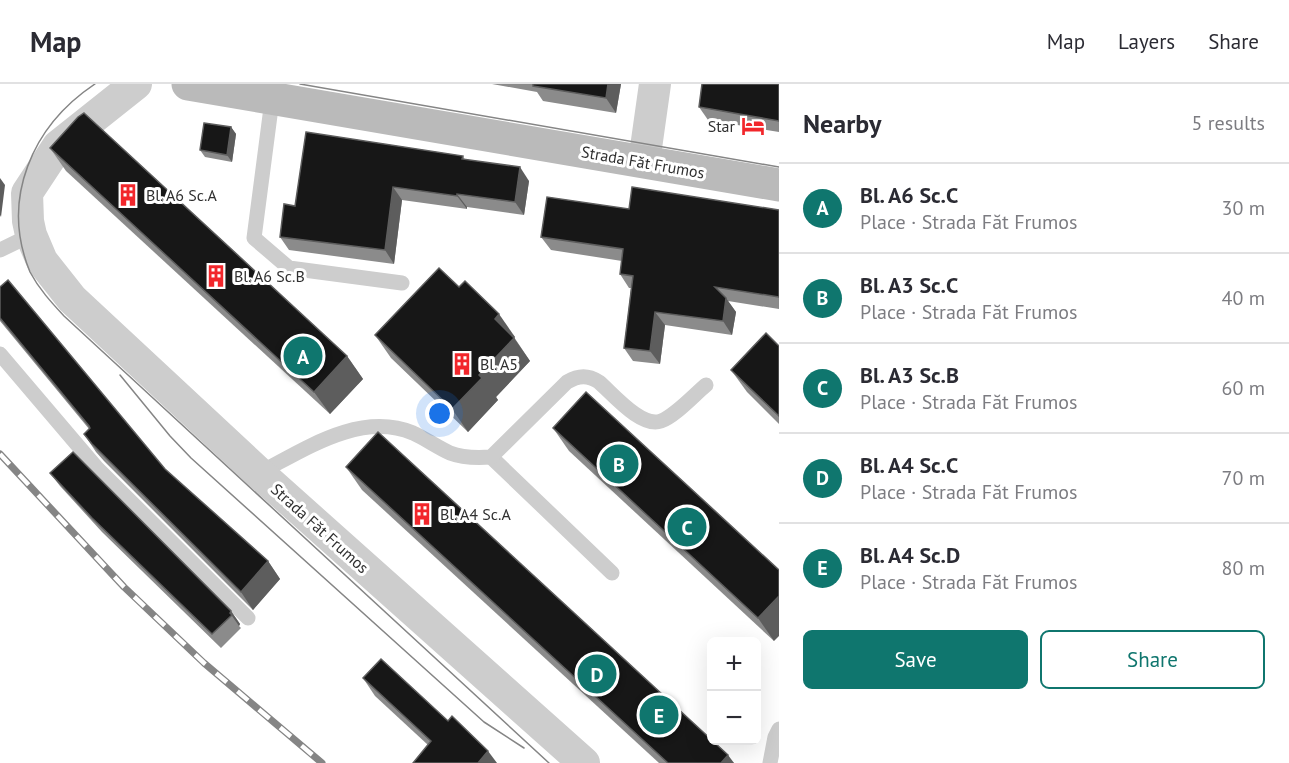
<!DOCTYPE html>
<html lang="en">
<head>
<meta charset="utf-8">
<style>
	body { margin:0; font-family:"PT Sans",sans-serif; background:#f2f2f3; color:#2b2b33 }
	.controls { position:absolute; right:18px; bottom:18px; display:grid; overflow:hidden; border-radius:9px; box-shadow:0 6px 24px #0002 }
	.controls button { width:54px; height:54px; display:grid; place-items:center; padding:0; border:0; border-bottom:2px solid #e1e1e2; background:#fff; color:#2b2b33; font:30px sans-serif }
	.you { position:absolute; left:440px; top:330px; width:21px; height:21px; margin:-15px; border:4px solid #fff; border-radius:50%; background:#1a73e8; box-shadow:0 0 0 9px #1a73e833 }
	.badge { display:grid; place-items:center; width:39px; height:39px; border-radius:50%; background:#0f766e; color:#fff; font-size:20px; font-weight:700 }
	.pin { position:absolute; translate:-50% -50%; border:3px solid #fff; box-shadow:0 2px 6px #0006 }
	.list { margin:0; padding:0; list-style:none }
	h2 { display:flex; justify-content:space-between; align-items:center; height:78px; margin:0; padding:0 24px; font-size:26px }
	h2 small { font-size:20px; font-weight:400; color:#7c7c81 }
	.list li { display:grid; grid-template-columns:39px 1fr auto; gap:18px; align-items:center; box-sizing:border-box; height:90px; padding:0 24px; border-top:2px solid #e1e1e2 }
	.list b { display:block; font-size:22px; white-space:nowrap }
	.list p { margin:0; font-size:20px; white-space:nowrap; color:#7c7c81 }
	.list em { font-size:20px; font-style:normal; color:#7c7c81 }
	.actions { display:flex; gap:12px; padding:18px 24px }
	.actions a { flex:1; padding:14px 0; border:2px solid #0f766e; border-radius:9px; text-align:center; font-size:21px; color:#0f766e }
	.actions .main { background:#0f766e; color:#fff }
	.map { position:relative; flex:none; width:779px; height:679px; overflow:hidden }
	header { display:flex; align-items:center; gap:36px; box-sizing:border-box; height:84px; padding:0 30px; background:#fff; border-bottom:2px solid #e1e1e2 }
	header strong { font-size:28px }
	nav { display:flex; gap:33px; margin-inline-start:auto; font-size:21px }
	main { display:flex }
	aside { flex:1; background:#fff }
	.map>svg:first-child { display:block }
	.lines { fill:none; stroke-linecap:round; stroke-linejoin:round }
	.service { stroke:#cdcdcd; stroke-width:15 }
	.minor { stroke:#cdcdcd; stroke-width:32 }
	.secondary { stroke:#bababa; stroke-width:33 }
	.tram { stroke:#858585; stroke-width:1.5 }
	.rail-casing { stroke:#858585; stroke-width:7 }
	.rail { stroke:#fff; stroke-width:4.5; stroke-dasharray:14; stroke-linecap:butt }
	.wall { fill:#8b8b8b }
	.shaded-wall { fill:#5d5d5d }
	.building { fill:#171717; stroke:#5d5d5d; stroke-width:1.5 }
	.labels { text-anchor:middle; stroke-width:6; stroke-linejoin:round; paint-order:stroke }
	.poi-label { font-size:16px; fill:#303030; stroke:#fff; text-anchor:start }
	.street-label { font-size:16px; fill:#303030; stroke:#fff }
</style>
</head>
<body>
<header>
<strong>Map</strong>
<nav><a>Map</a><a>Layers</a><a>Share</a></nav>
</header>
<main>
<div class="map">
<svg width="779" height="679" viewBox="0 0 779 679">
	<rect width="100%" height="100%" fill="#fff"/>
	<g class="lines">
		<g class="service">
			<path d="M272 16 254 154 289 184 402 199"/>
			<path d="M0 166 31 151"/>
			<path d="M0 270 97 384 248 534"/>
			<path d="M491 373 612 489"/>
			<path d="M259 389C304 366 360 327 413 349 426 355 437 363 450 369 463 374 477 374 491 373L567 298C579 291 588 291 599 298 613 310 641 344 661 337 675 332 694 311 706 301"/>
			<path d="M770 679 775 653 779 645"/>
		</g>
		<g class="minor">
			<path d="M136 0 58 62 27 109 28 137 31 151 42 177 72 215 259 389 584 679"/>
			<path d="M644 78 655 0"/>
		</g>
		<path class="secondary" d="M188 0 779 101"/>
		<g class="tram">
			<path d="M95 0C32 42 0 115 30 188 39 205 51 218 64 232L549 679"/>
			<path d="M300 0 779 83"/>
			<path d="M120 291 170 352 191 374 484 638 524 664"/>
		</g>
		<g class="rail-casing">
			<path id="rail" d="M0 370 124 503 204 579 322 679"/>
		</g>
		<use href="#rail" class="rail"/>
	</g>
	<g class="wall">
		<path d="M492 0H621L616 29 543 17 537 8Z"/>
		<path d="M779 0V48L708 36 699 23Z"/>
		<path d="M231 43 236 50 232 78 205 73 200 66Z"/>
		<path d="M50 64 347 272 363 295 330 330 66 87Z"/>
		<path d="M463 72 465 76 529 97 524 131 467 123V125L402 116 394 180 289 166 280 153 295 122Z"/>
		<path d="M629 125 779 126V225L728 217 736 228 732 251 665 241 660 280 633 277 624 264 631 204H629L620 190 622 177 551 166 541 153Z"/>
		<path d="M0 203 165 385 268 477 280 495 253 526 104 377 96 368 84 350 89 345 0 237Z"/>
		<path d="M459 203 515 253H514L530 277 496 313 498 316 468 348 391 274 375 251Z"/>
		<path d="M779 262V340L747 308 731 286Z"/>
		<path d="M553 344 779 486 774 557 569 367Z"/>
		<path d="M346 383 734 679H659L362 406Z"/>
		<path d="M50 389 231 527 240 540 239 542 241 544 221 564 102 448 60 402Z"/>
		<path d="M363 594 448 637 428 661 375 612Z"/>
	</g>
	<g class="shaded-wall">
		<path d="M608 0H621L616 29 606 14Z"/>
		<path d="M231 43 236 50 232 78 227 71Z"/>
		<path d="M520 83 529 97 524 131 515 118Z"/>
		<path d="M0 94 5 101 1 133 0 131Z"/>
		<path d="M393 103 402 116 394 180 385 166Z"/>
		<path d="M457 110 467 123V125L457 112Z"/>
		<path d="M726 214 736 228 732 251 723 237Z"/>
		<path d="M655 228 665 241 660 280 650 267Z"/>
		<path d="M499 230 515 253 511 257 495 235Z"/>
		<path d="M514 254 530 277 496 313 498 316 468 348 452 325 479 291Z"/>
		<path d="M347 272 363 295 330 330 314 308Z"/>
		<path d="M268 477 280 495 253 526 241 508Z"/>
		<path d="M779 512V552L774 557 758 534Z"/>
		<path d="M231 527 240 540 239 542 230 529Z"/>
		<path d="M488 667 497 679H478Z"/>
		<path d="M728 671 734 679H721Z"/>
	</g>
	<g class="building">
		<path d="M533 0H608L606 14 533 2Z"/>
		<path d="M702 0H779V37L699 23Z"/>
		<path d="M84 29 347 272 314 308 50 64 78 33Z"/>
		<path d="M204 39 231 43 227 71 200 66Z"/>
		<path d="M306 48 463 72 462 75 520 83 515 118 457 110V112L393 103 385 166 280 153 284 120 295 122Z"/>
		<path d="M632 103 779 126V213L715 203 726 214 723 237 655 228 650 267 624 264 633 192 620 190 623 165 541 153 547 113 629 125Z"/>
		<path d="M439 184 459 203 465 197 499 230 495 235 514 254 479 291 482 294 452 325 375 251Z"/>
		<path d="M8 196 165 385 268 477 241 508 92 360 84 350 90 344 89 342 0 234V203Z"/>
		<path d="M766 249 779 262V332L731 286Z"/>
		<path d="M586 308 779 486V512L758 534 553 344Z"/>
		<path d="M378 348 728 671 721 679H668L346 383Z"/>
		<path d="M73 368 231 527 230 529 232 531 212 550 92 434 50 389Z"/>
		<path d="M381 575 448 637 452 632 488 667 478 679H413L431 657 363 594Z"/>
	</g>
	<defs>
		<g id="hotel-bare" transform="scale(1.8)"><path d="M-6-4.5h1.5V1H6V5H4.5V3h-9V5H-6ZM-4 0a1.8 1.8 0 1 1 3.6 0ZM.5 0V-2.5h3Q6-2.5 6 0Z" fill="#f2262b" stroke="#fff" stroke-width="2.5" paint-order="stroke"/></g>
		<g id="building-bare" transform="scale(1.8)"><path d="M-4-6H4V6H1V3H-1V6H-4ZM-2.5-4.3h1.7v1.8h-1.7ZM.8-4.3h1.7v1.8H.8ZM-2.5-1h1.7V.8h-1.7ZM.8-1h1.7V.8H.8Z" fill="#f2262b" stroke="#fff" stroke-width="2.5" paint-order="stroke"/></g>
	</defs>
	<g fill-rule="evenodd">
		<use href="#hotel-bare" x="753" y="42"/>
		<use href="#building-bare" x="128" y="111"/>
		<use href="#building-bare" x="216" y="192"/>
		<use href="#building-bare" x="462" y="280"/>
		<use href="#building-bare" x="422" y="430"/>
	</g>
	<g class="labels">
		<g class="poi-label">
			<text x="735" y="48" text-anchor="end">Star</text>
			<text x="146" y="117">Bl. A6 Sc.A</text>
			<text x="234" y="198">Bl. A6 Sc.B</text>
			<text x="480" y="286">Bl. A5</text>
			<text x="440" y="436">Bl. A4 Sc.A</text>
		</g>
		<g class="street-label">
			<text transform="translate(643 78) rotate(10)" y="6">Strada Făt Frumos</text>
			<text transform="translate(320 444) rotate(42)" y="6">Strada Făt Frumos</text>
		</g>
	</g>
</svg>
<div class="controls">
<button>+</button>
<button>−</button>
</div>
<div class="you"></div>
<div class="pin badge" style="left:303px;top:272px">A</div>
<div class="pin badge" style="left:619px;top:380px">B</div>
<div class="pin badge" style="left:687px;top:443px">C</div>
<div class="pin badge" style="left:597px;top:590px">D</div>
<div class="pin badge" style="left:659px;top:631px">E</div>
</div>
<aside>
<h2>Nearby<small>5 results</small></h2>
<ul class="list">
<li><span class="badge">A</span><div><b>Bl. A6 Sc.C</b><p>Place · Strada Făt Frumos</p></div><em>30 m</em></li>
<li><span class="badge">B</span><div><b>Bl. A3 Sc.C</b><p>Place · Strada Făt Frumos</p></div><em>40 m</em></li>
<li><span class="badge">C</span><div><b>Bl. A3 Sc.B</b><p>Place · Strada Făt Frumos</p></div><em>60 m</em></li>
<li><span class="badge">D</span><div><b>Bl. A4 Sc.C</b><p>Place · Strada Făt Frumos</p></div><em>70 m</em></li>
<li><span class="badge">E</span><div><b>Bl. A4 Sc.D</b><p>Place · Strada Făt Frumos</p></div><em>80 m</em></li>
</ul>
<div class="actions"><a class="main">Save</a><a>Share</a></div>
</aside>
</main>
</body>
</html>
